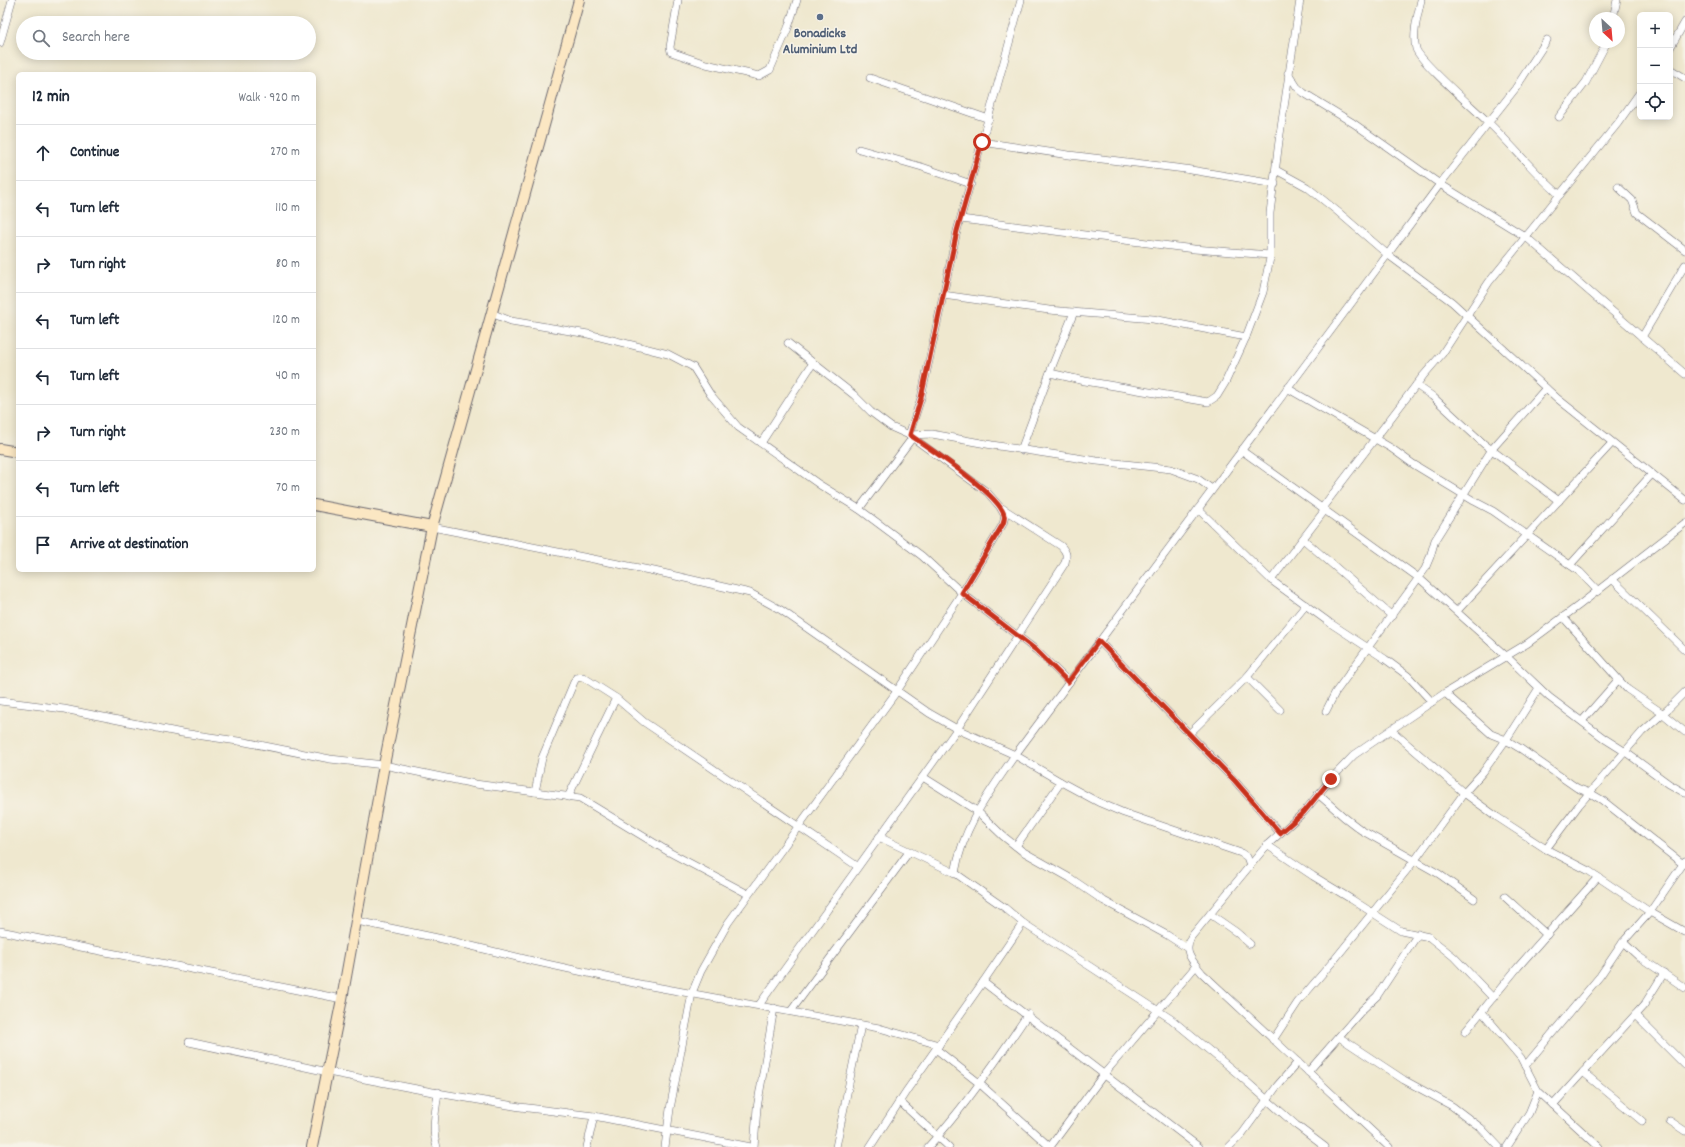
<!DOCTYPE html>
<html lang="en">
<head>
<meta charset="utf-8">
<style>
	body { margin:0; font-family:Dekko,sans-serif; background:#f6f6f7; color:#1f2937 }
	.controls { position:absolute; right:12px; top:12px; display:grid; overflow:hidden; border-radius:6px; box-shadow:0 2px 10px #0003 }
	.controls button { width:36px; height:36px; display:grid; place-items:center; padding:0; border:0; border-bottom:1px solid #e0e1e3; background:#fff; color:#1f2937; font:20px sans-serif }
	.compass { position:absolute; left:1589px; top:12px; width:36px; height:36px; border-radius:50%; background:#fff; box-shadow:0 2px 10px #0003; rotate:154deg }
	.stop { position:absolute; width:12px; height:12px; margin:-9px; border:3px solid #c8321e; border-radius:50%; background:#fff }
	.stop.end { background:#c8321e; border-color:#fff; box-shadow:0 1px 4px #0008 }
	.list { margin:0; padding:0; list-style:none }
	h2 { display:flex; justify-content:space-between; align-items:center; height:52px; margin:0; padding:0 16px; font-size:17px }
	h2 small { font-size:13px; font-weight:400; color:#747a83 }
	.list li { display:grid; grid-template-columns:26px 1fr auto; gap:12px; align-items:center; box-sizing:border-box; height:56px; padding:0 16px; border-top:1px solid #e0e1e3 }
	.list b { display:block; font-size:15px; white-space:nowrap }
	.list em { font-size:13px; font-style:normal; color:#747a83 }
	.icon { flex:none; width:22px; height:22px; fill:none; stroke:currentColor; stroke-width:2; stroke-linecap:round; stroke-linejoin:round }
	.map { position:relative; flex:none; width:1685px; height:1147px; overflow:hidden }
	.search { position:absolute; background:#fff; box-shadow:0 2px 10px #0003; left:16px; top:16px; width:300px; height:44px; display:flex; align-items:center; gap:10px; box-sizing:border-box; padding:0 14px; border-radius:22px; color:#747a83; font-size:15px }
	.panel { position:absolute; background:#fff; box-shadow:0 2px 10px #0003; left:16px; top:72px; width:300px; height:500px; border-radius:6px }
	.map>svg:first-child { display:block }
	.lines { fill:none; stroke-linecap:round; stroke-linejoin:round }
	.street-casing { stroke:#6a676f; stroke-width:8 }
	.secondary-casing { stroke:#6a676f; stroke-width:12 }
	.street { stroke:#fff; stroke-width:7 }
	.secondary { stroke:#fbe7c3; stroke-width:10 }
	.route { stroke:#c8321e; stroke-width:5 }
	.service-dot { fill:#5c6f8a; stroke:#f7f3e8; stroke-width:1.5 }
	.labels { text-anchor:middle; stroke-width:3; stroke-linejoin:round; paint-order:stroke }
	.service-label { font-size:14px; font-weight:bold; fill:#4e5e75; stroke:#f7f3e8 }
</style>
</head>
<body>
<div class="map">
<svg width="1685" height="1147" viewBox="0 0 1685 1147">
	<rect width="100%" height="100%" fill="#f7f3e8"/>
	<filter id="ink" filterUnits="userSpaceOnUse"><feTurbulence type="fractalNoise" baseFrequency=".025" numOctaves="2"/><feDisplacementMap in="SourceGraphic" scale="8" xChannelSelector="R" yChannelSelector="G"/><feConvolveMatrix kernelMatrix="1 2 1 2 8 2 1 2 1" color-interpolation-filters="sRGB"/></filter>
	<filter id="wash" filterUnits="userSpaceOnUse"><feTurbulence type="fractalNoise" baseFrequency=".012" numOctaves="4" result="noise"/><feDisplacementMap in="SourceGraphic" scale="16" xChannelSelector="R" yChannelSelector="G"/><feGaussianBlur stdDeviation="0.9" result="paint"/><feColorMatrix in="noise" values="0 0 0 0 0 0 0 0 0 0 0 0 0 0 0 0 0 1.4 0 .05"/><feComposite in="paint" operator="in"/></filter>
	<g filter="url(#wash)">
		<rect width="100%" height="100%" fill="#efe8cf"/>
	</g>
	<g filter="url(#ink)">
		<g class="lines">
			<g class="street-casing">
				<g id="street">
					<path d="M678 0 670 47 671 52 706 64 759 76 770 70 788 28 797 0"/>
					<path d="M1421 0C1418 14 1412 34 1416 49 1421 63 1475 109 1489 123 1513 146 1534 173 1560 195"/>
					<path d="M1613 18 1617 0"/>
					<path d="M0 43 12 0"/>
					<path d="M1670 48 1685 22"/>
					<path d="M1670 69 1685 78"/>
					<path d="M1288 73 1297 87 1304 93 1353 123 1440 184 1526 237 1685 374"/>
					<path d="M870 78 989 119"/>
					<path d="M1559 117 1586 82 1607 42"/>
					<path d="M982 142 1069 155 1185 169 1275 184"/>
					<path d="M859 149 922 167 971 184"/>
					<path d="M1276 170 1307 187 1337 211 1387 254 1452 302 1558 399 1685 500"/>
					<path d="M1618 187 1632 200 1637 213 1685 250"/>
					<path d="M961 219 1194 249 1270 255"/>
					<path d="M943 295 1049 310 1153 319 1246 337"/>
					<path d="M491 313 511 321 588 334 668 354 693 367 710 394 738 427 820 485 859 509 922 556 962 593 1036 650 1069 682"/>
					<path d="M1642 337 1685 265"/>
					<path d="M1050 373 1085 381 1208 402 1217 396 1225 383 1246 337 1263 292 1270 258V213L1279 141 1300 0"/>
					<path d="M1416 385 1432 396 1484 444 1559 501"/>
					<path d="M1287 388 1391 448 1413 464 1474 501 1493 511 1580 572 1598 591"/>
					<path d="M909 435 921 398 957 231 1021 0"/>
					<path d="M909 435 932 434 992 445 1097 461 1171 469 1198 479 1212 489"/>
					<path d="M761 443 813 363"/>
					<path d="M1021 450 1053 364 1074 312"/>
					<path d="M1241 450 1419 578 1506 656 1549 697 1605 739 1624 751 1669 784 1685 793"/>
					<path d="M1322 508 1423 376 1442 354 1489 282 1618 123 1640 92"/>
					<path d="M859 509 913 437"/>
					<path d="M1198 509 1271 580 1330 623 1385 659 1408 676 1432 702"/>
					<path d="M432 527 654 571 750 593 781 610 929 713 957 729 1015 755 1061 782 1098 802 1124 813 1241 853 1247 857 1250 865"/>
					<path d="M1303 539 1392 616"/>
					<path d="M1570 565 1652 474"/>
					<path d="M1612 579 1685 650"/>
					<path d="M1271 580 1325 510"/>
					<path d="M1457 611 1612 443"/>
					<path d="M1563 617 1627 689 1662 713 1685 732"/>
					<path d="M1099 641 1235 781 1280 833"/>
					<path d="M1247 677 1280 710"/>
					<path d="M1445 693 1491 734 1506 740 1521 749 1577 788 1590 793 1602 800 1683 864"/>
					<path d="M0 701 64 709 182 733 245 742 330 759 384 765 475 784 580 798 669 852 748 894"/>
					<path d="M1326 711 1335 693 1425 569 1430 557 1435 540 1492 449 1546 388"/>
					<path d="M1582 721 1618 680"/>
					<path d="M1391 730 1464 793 1497 817 1546 849 1589 871 1650 912 1685 932"/>
					<path d="M1190 733 1247 677 1306 605"/>
					<path d="M923 777 977 811 1003 836 1022 851 1070 878 1104 901 1167 935 1187 948"/>
					<path d="M535 792 542 758 574 682 576 678 583 677 616 698 644 722 857 866"/>
					<path d="M1318 794 1344 817 1361 830 1439 874 1474 899"/>
					<path d="M568 797 616 698"/>
					<path d="M879 837 955 873 1005 908 1023 923 1171 1019 1239 1075 1296 1125 1325 1147"/>
					<path d="M1267 845 1313 876 1351 899 1401 931 1429 937 1454 957 1493 998"/>
					<path d="M1016 846 1061 782"/>
					<path d="M1546 849 1579 805 1642 732 1668 709 1685 692"/>
					<path d="M955 873C963 826 989 793 1015 755L1440 184 1515 89 1547 40"/>
					<path d="M1505 897 1547 935"/>
					<path d="M1210 914 1236 932 1250 944"/>
					<path d="M357 921 447 940 533 961 634 983 879 1028 939 1045"/>
					<path d="M0 931 342 999"/>
					<path d="M1623 942 1638 956 1685 988"/>
					<path d="M983 982 1199 1147"/>
					<path d="M759 1005 957 729 1065 563C1067 555 1067 553 1061 546L1002 508"/>
					<path d="M791 1011 909 852"/>
					<path d="M1482 1012 1521 1058 1538 1091 1529 1113 1507 1147"/>
					<path d="M1635 1015 1685 1065"/>
					<path d="M1465 1032 1518 967 1598 877"/>
					<path d="M1339 1037 1404 1080 1452 1106 1481 1128 1499 1147"/>
					<path d="M1273 1040 1298 1002 1335 959 1415 860 1464 793 1483 772 1506 740 1539 688"/>
					<path d="M189 1042 328 1072 443 1094 520 1107 594 1116 751 1147"/>
					<path d="M936 1049 979 1083 1050 1147"/>
					<path d="M1525 1066 1600 976 1623 942 1650 912 1685 861"/>
					<path d="M1308 1072 1362 1010 1377 996 1418 934"/>
					<path d="M1583 1072 1642 1121"/>
					<path d="M1538 1091 1599 1147"/>
					<path d="M899 1101 949 1147"/>
					<path d="M1553 1105 1644 1005 1664 973"/>
					<path d="M1670 1121 1685 1131"/>
					<path d="M437 1147C431 1130 436 1110 438 1092"/>
					<path d="M587 1147 594 1116"/>
					<path d="M665 1147 670 1109 692 993 701 971 728 923 897 691 962 593 1003 524 1005 516 1000 507 987 492 909 435 891 427 871 412 854 395 788 343"/>
					<path d="M754 1147 757 1108 774 1008"/>
					<path d="M836 1147 861 1025"/>
					<path d="M870 1147 907 1090 983 982 1023 923"/>
					<path d="M928 1147C964 1108 998 1059 1028 1014"/>
					<path d="M1050 1147 1104 1074 1196 966"/>
					<path d="M1229 1147 1242 1134 1277 1086 1298 1062"/>
					<path d="M1389 1147 1202 973C1192 960 1183 953 1191 937L1267 845 1304 812 1331 779 1354 755 1445 693 1528 643 1578 606 1685 523"/>
				</g>
			</g>
			<g class="secondary-casing">
				<g id="secondary">
					<path d="M0 449 18 452"/>
					<path d="M314 505 432 527"/>
					<path d="M312 1147 342 999 384 765 432 527 579 0"/>
				</g>
			</g>
			<use href="#street" class="street"/>
			<use href="#secondary" class="secondary"/>
		</g>
	</g>
	<g class="lines" filter="url(#ink)">
		<path class="route" d="M982 142 957 231 921 398 910 435C929 448 999 494 1004 515 1005 517 1004 521 1003 524L962 593 1036 650 1068 682 1099 641 1235 781 1280 833 1304 812 1331 779"/>
	</g>
	<circle class="service-dot" cx="820" cy="17" r="4"/>
	<g class="labels">
		<g class="service-label">
			<text x="820" y="37">Bonadicks<tspan x="820" dy="16">Aluminium Ltd</tspan></text>
		</g>
	</g>
</svg>
<div class="controls">
<button>+</button>
<button>−</button>
<button><svg class="icon" aria-label="locate" viewBox="0 0 24 24"><circle cx="12" cy="12" r="6"/><path d="M12 2v4M12 18v4M2 12h4M18 12h4"/></svg></button>
</div>
<svg class="compass" viewBox="-18 -18 36 36"><path d="M0-13l5 13h-10z" fill="#e53935"/><path d="M0 13l5-13h-10z" fill="#747a83"/></svg>
<div class="stop" style="left:982px;top:142px"></div>
<div class="stop end" style="left:1331px;top:779px"></div>
<div class="search"><svg class="icon" aria-label="search" viewBox="0 0 24 24"><circle cx="10" cy="10" r="6"/><path d="M15 15l6 6"/></svg>Search here</div>
<section class="panel">
<h2>12 min<small>Walk · 920 m</small></h2>
<ul class="list">
<li><svg class="icon" aria-label="ahead" viewBox="0 0 24 24"><path d="M12 20V5M6 11l6-6 6 6"/></svg><div><b>Continue</b></div><em>270 m</em></li>
<li><svg class="icon" aria-label="left" viewBox="0 0 24 24"><path d="M17 20v-9H6M10 6l-5 5 5 5"/></svg><div><b>Turn left</b></div><em>110 m</em></li>
<li><svg class="icon" aria-label="right" viewBox="0 0 24 24"><path d="M7 20v-9h11M14 6l5 5-5 5"/></svg><div><b>Turn right</b></div><em>80 m</em></li>
<li><svg class="icon" aria-label="left" viewBox="0 0 24 24"><path d="M17 20v-9H6M10 6l-5 5 5 5"/></svg><div><b>Turn left</b></div><em>120 m</em></li>
<li><svg class="icon" aria-label="left" viewBox="0 0 24 24"><path d="M17 20v-9H6M10 6l-5 5 5 5"/></svg><div><b>Turn left</b></div><em>40 m</em></li>
<li><svg class="icon" aria-label="right" viewBox="0 0 24 24"><path d="M7 20v-9h11M14 6l5 5-5 5"/></svg><div><b>Turn right</b></div><em>230 m</em></li>
<li><svg class="icon" aria-label="left" viewBox="0 0 24 24"><path d="M17 20v-9H6M10 6l-5 5 5 5"/></svg><div><b>Turn left</b></div><em>70 m</em></li>
<li><svg class="icon" aria-label="arrive" viewBox="0 0 24 24"><path d="M6 21V4h12l-3 4 3 4H6"/></svg><div><b>Arrive at destination</b></div></li>
</ul>
</section>
</div>
</body>
</html>
